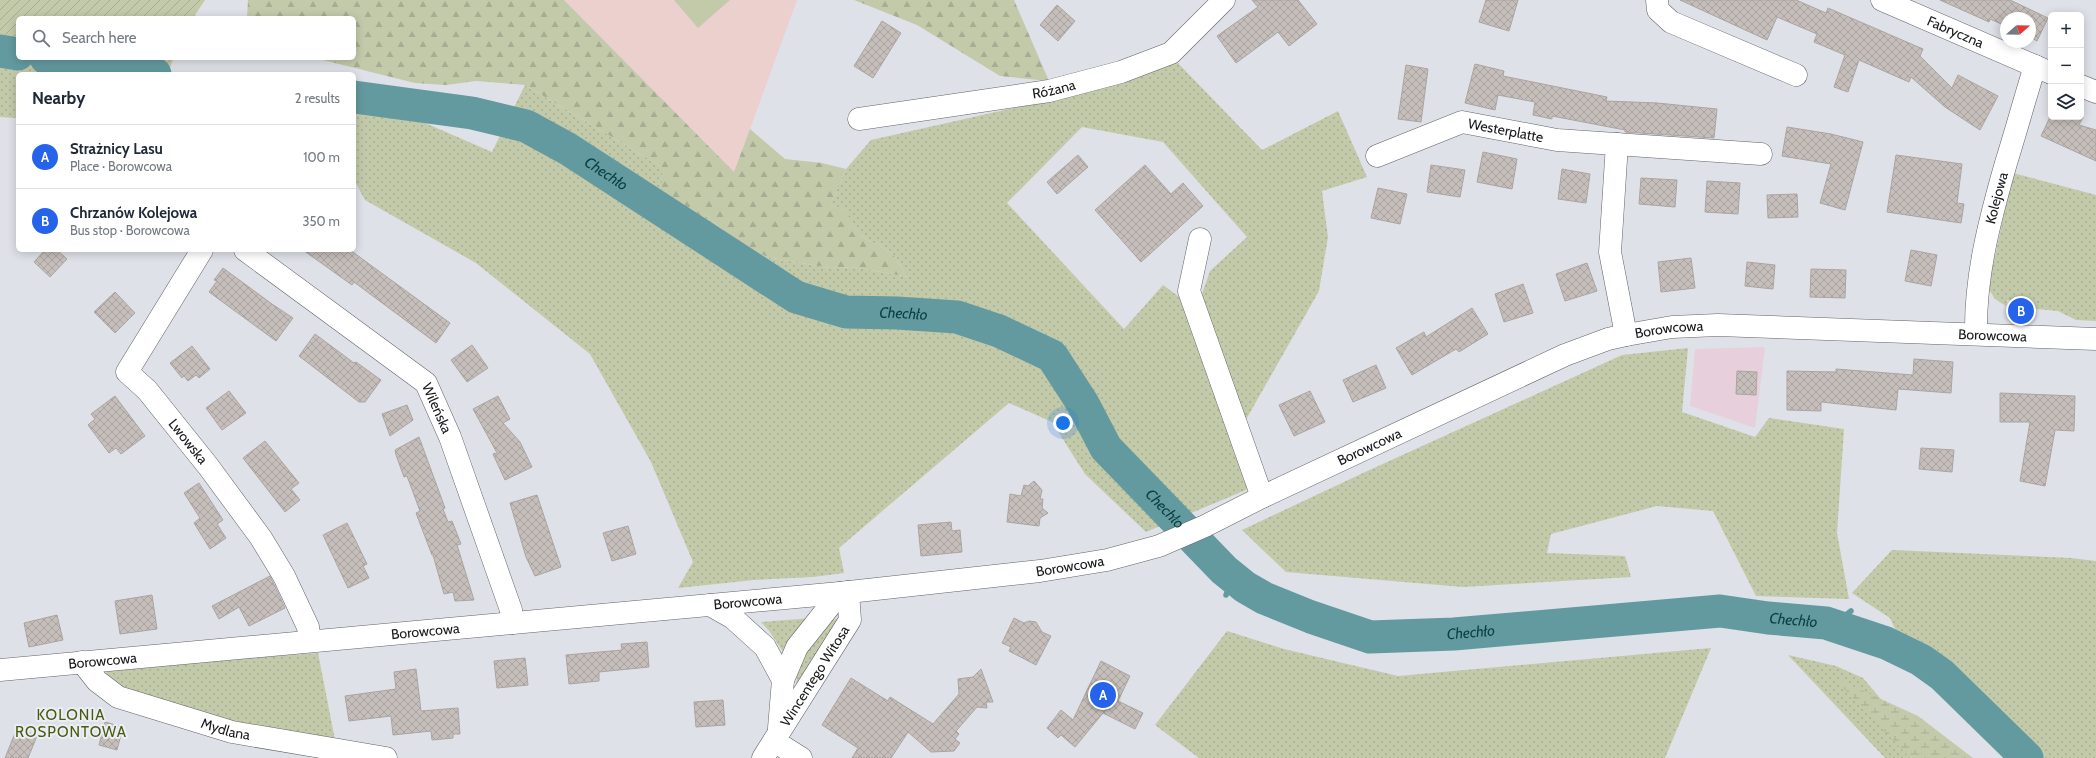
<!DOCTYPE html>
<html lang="en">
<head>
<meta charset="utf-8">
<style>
	body { margin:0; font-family:Cabin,sans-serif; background:#f6f6f7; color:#1f2937 }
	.controls { position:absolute; right:12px; top:12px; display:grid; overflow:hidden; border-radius:6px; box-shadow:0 2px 10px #0003 }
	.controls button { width:36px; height:36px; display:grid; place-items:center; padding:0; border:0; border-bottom:1px solid #e0e1e3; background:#fff; color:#1f2937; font:20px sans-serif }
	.compass { position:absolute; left:2000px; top:12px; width:36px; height:36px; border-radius:50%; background:#fff; box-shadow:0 2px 10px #0003; rotate:70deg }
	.you { position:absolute; left:1063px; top:423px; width:14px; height:14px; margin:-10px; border:3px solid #fff; border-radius:50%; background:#1a73e8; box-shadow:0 0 0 6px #1a73e833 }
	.badge { display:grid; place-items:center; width:26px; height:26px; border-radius:50%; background:#2563eb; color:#fff; font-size:13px; font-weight:700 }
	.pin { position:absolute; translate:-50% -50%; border:2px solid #fff; box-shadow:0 1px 4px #0006 }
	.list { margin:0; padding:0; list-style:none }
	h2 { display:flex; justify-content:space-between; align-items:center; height:52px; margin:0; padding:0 16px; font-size:17px }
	h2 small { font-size:13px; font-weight:400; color:#747a83 }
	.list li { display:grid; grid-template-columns:26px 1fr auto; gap:12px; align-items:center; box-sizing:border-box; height:64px; padding:0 16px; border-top:1px solid #e0e1e3 }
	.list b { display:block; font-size:15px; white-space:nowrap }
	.list p { margin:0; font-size:13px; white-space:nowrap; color:#747a83 }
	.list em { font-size:13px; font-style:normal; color:#747a83 }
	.icon { flex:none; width:22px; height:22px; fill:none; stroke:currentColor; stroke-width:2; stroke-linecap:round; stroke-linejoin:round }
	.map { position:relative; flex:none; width:2096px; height:758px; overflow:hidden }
	.search { position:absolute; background:#fff; box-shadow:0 2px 10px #0003; left:16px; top:16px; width:340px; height:44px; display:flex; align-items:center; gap:10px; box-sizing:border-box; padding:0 14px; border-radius:6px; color:#747a83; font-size:15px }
	.panel { position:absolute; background:#fff; box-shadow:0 2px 10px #0003; left:16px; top:72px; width:340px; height:180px; border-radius:6px }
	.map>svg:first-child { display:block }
	.commercial { fill:#e7d0db }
	.education { fill:#ebd0cd }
	.grass { fill:url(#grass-dots) }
	.forest { fill:url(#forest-firs) }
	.wetland { fill:url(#wetland-marsh) }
	.park { fill:#c2caaa }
	.garden { fill:url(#garden-furrows) }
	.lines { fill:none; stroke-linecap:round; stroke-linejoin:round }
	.stream { stroke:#639a9f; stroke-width:5.5 }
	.river { stroke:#639a9f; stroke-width:33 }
	.building { fill:url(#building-cross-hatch); stroke:#aba4a1 }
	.minor-casing { stroke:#616369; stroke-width:23 }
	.minor { stroke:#fff; stroke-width:22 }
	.labels { text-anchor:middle; stroke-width:4; stroke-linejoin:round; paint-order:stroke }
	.street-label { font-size:14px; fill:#17181b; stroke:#eceef5 }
	.water-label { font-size:15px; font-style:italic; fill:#0a4044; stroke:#eceef5 }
	.neighbourhood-label { font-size:15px; letter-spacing:1px; fill:#485a0d; stroke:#eceef5 }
</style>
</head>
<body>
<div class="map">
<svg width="2096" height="758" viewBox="0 0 2096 758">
	<defs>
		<pattern id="grass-dots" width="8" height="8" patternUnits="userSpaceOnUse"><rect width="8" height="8" fill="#c2caaa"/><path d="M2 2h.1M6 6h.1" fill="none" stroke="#a6ad92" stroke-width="1.8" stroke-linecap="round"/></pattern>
		<pattern id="forest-firs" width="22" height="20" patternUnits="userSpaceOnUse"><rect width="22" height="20" fill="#c2caaa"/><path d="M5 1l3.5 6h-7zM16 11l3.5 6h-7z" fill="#a6ad92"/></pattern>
		<pattern id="wetland-marsh" width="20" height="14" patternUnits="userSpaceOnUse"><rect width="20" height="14" fill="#c2caaa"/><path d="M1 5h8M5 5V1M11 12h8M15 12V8" fill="none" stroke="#a6ad92"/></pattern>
		<pattern id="garden-furrows" width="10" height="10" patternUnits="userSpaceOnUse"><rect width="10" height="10" fill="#c2caaa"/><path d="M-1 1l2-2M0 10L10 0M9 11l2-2" fill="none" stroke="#a6ad92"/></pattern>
		<pattern id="building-cross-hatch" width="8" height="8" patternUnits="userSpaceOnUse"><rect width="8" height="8" fill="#c6bebb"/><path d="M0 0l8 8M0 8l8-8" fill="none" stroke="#a9a3a0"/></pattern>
	</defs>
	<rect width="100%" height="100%" fill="#dfe1e8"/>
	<path class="commercial" d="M1765 347 1755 428 1690 406 1695 349Z"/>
	<path class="education" d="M564 0H797L734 173Z"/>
	<g class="grass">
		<path d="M1174 59 1262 150 1338 111 1367 177 1322 191 1328 237 1319 291 1244 423 1198 305 1210 271 1247 237 1163 142 1082 127 1007 203 1124 329 1163 285 1190 305 1253 487 1146 532 1085 474 1052 422 1009 403 839 548 844 573 813 577 754 580 678 588 693 562 651 462 590 354 476 263 365 200 354 180V108L409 116 492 152 525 85 662 167 705 214 734 240 751 251 772 258 830 268 853 267 908 277 892 253 859 235 846 210 830 205 846 169 871 140 1062 97Z"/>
		<path d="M0 60 114 74H18V118L0 117Z"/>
		<path d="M2013 173 2096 195V321L2076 320 2058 311 2028 308 2029 301 2007 300 2006 306 1995 299 1988 288Z"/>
		<path d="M1688 348 1682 412 1755 437 1769 418 1844 429 1837 533 1849 599 1756 596 1713 511 1657 506 1551 534 1547 553 1625 556 1631 577 1463 587 1286 572 1242 530 1363 473 1622 355Z"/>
		<path d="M1892 550 2071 558 2096 561V758H2039L2024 740 1927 657 1893 642 1895 629 1890 618 1852 593Z"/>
		<path d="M842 617 796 690 797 674 804 648 830 621Z"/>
		<path d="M812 618 787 658 770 632 761 622Z"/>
		<path d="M1227 631 1284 649 1398 676 1711 648 1665 758H1199L1155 725Z"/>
		<path d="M318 653 335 740 190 713 104 681 108 668Z"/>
		<path d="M1788 655 1836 666 1863 678 1902 724 1954 758H1885Z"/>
	</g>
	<g class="forest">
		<path d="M248 0H564L734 172 750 129 785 159 822 163 846 169 830 205 847 210 859 235 892 253 908 277 853 267 830 268 772 258 751 251 734 240 705 214 691 220 662 204V167L525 85 476 81 446 85 415 83 315 58H354V18H247Z"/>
		<path d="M854 0H1014L1049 81 1000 76 917 25Z"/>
	</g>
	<path class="wetland" d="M1833 677 1918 716 1973 758H1910Z"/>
	<path class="park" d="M674 0H730L698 28Z"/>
	<g class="garden">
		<path d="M0 0H205L193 18H18V46L0 43Z"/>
		<path d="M89 58H174L168 72Z"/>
	</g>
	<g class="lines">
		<g class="stream">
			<path d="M148 73 155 63"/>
			<path d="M1226 595 1233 577"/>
			<path d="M1833 625 1851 611"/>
			<path d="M1874 639 1882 628"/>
		</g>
		<g class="river">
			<path d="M0 51 18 54"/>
			<path d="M46 58 155 74"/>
			<path id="s1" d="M354 97 472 113 526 126 568 149 796 297 846 312 897 313 957 317 999 331 1052 356 1083 404 1106 448 1224 570 1245 587 1264 598 1311 617 1370 637 1454 634 1720 611 1768 618 1826 623 1886 643 1921 660 1942 675 2027 758"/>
		</g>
	</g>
	<g class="building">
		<path d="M1252 0H1298L1317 24 1289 46 1278 32 1236 63 1217 36 1258 7Z"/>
		<path d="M1486 0H1518L1509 31 1479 22Z"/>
		<path d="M1680 0H1796L1826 13 1828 8 1923 49 1920 56 1952 88 1958 75 1998 96 1980 130 1945 107 1911 77 1909 82 1859 60 1848 92 1834 87 1845 55 1814 42 1817 34 1777 17 1767 40Z"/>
		<path d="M1940 0H2010L2048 18 2037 41 2030 37V18H2006V26L1990 19 1989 22Z"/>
		<path d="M1057 5 1075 21 1058 41 1040 25Z"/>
		<path d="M882 21 901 33 873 78 854 66Z"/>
		<path d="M1475 64 1504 71 1503 76 1607 97 1606 101 1657 103 1717 109 1714 138 1625 132V130L1552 116V119L1533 115 1535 102 1498 95 1495 110 1465 103Z"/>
		<path d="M1406 65 1428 69 1421 122 1398 119Z"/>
		<path d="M2050 117H2083L2079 125 2096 130V161L2041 136Z"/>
		<path d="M1787 127 1831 134 1863 142 1845 210 1820 203 1831 164 1782 156Z"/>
		<path d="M1483 152 1517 159 1512 189 1477 182Z"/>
		<path d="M1078 155 1088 167 1057 194 1047 182Z"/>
		<path d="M1896 155 1962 164 1957 203 1964 204 1961 223 1887 212Z"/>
		<path d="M1145 165 1171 194 1183 183 1203 206 1141 262 1095 210Z"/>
		<path d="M1431 165 1465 170 1460 197 1427 192Z"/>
		<path d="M1562 169 1590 174 1586 203 1558 199Z"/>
		<path d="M1641 178 1677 180 1675 207 1639 204Z"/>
		<path d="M1707 181 1740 183 1738 214 1705 212Z"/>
		<path d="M1378 188 1407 194 1400 224 1371 218Z"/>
		<path d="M1797 194 1798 217 1768 218 1767 195Z"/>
		<path d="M45 250H57L67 259 50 277 34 262Z"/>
		<path d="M303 250H350L450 323 436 343 354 282 352 285Z"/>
		<path d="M1911 250 1937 255 1931 286 1905 281Z"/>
		<path d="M1691 258 1695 288 1661 292 1658 262Z"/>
		<path d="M1747 262 1775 265 1773 289 1745 286Z"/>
		<path d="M1587 263 1597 291 1565 301 1556 274Z"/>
		<path d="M223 268 272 304 293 318 276 341 209 292 217 281 214 280Z"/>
		<path d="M1811 269 1846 270 1845 298 1810 297Z"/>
		<path d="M1523 284 1533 313 1504 322 1495 294Z"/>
		<path d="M115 292 135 313 115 333 94 312Z"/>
		<path d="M1472 308 1488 334 1459 352 1456 349 1412 375 1396 348 1424 332 1426 337Z"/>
		<path d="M315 334 354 363 356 362 381 380 365 402H359L299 356Z"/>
		<path d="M472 345 488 368 467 382 451 360Z"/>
		<path d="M192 346 210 369 199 378 196 375 188 381 184 376 182 378 170 363Z"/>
		<path d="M1914 359 1953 362 1951 393 1898 389 1896 410 1821 402V411L1787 410V371L1836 372V369L1913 375Z"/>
		<path d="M1376 365 1386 388 1353 402 1343 380Z"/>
		<path d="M1737 371 1757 372 1756 395 1736 394Z"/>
		<path d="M229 391 246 413 222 430 206 408Z"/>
		<path d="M1310 391 1325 422 1294 436 1279 405Z"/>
		<path d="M2000 393 2075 396 2074 431 2055 430 2045 486 2020 481 2030 422H2000Z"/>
		<path d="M115 396 145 436 121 454 116 448 109 453 88 425 95 419 91 414Z"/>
		<path d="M498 396 510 419 503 423 520 442 532 467 505 480 493 454 497 453 473 409Z"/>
		<path d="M407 405 413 420 390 436 382 414Z"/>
		<path d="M419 437 445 508 443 509 448 522 452 521 461 544 457 545 474 600 455 601 453 592 444 594 433 555H432L416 513 420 511 407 476 404 477 396 455 395 450Z"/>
		<path d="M265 441 299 483 291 489 300 500 285 512 243 458Z"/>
		<path d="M1921 448 1954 450 1952 472 1919 469Z"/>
		<path d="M1034 481 1042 490 1040 499H1043L1042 508 1048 513 1040 518 1039 526 1007 522 1010 494 1021 496 1024 485 1028 486Z"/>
		<path d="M199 483 223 520 217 524 226 538 210 549 194 523 200 518 184 493Z"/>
		<path d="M537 495 561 567 535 576 526 557 510 503Z"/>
		<path d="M951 522 952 531 960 530 962 552 921 556 918 525Z"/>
		<path d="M347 523 367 564 363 566 369 578 348 588 323 535Z"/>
		<path d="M628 526 636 554 612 561 603 533Z"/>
		<path d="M270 576 285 608 249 626 239 607 219 619 212 606Z"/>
		<path d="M152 595 157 629 120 634 115 601Z"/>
		<path d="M57 615 63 640 29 647 24 623Z"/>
		<path d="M1014 618 1024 623 1029 621 1036 622 1042 632 1051 636 1036 665 1009 651 1011 647 1002 643Z"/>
		<path d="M647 642 649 667 599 672V681L569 684 566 655 622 650 621 644Z"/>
		<path d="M525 658 528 685 497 688 494 661Z"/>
		<path d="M1101 661 1130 676 1118 701 1143 713 1135 729 1103 713 1075 747 1061 735 1058 738 1047 728 1061 710 1073 720Z"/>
		<path d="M416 669 421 711 458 708 460 734H453V738L432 740 431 731 393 735 391 716 349 721 345 696 396 689 394 672Z"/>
		<path d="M981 669 993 702H986L987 708 977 707 956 731 959 734 955 739 960 743 954 751 931 752 908 732 891 758H852L858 748 822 725 851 678 888 701 890 697 933 724 959 694 958 679 973 677Z"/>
		<path d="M723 700 725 725 696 727 694 702Z"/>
		<path d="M105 722 123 727 117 750 99 745Z"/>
		<path d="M17 728 37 736 28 758H5Z"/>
	</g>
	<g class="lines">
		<g class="minor-casing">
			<g id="minor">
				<path d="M1657 0 1658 10 1671 22 1796 75"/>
				<path id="s2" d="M1882 0 2051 73"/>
				<path d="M2081 86 2096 92"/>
				<path id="s3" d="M859 119 1049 91 1121 72 1171 53 1224 0"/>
				<path d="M1617 144 1610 252 1626 335"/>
				<path id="s4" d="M1377 156 1462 122 1557 140 1761 154"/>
				<path d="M1200 239 1189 291 1262 497"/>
				<path id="s5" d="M202 250 127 372 147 390 208 466 261 538 284 576 308 627 310 641"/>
				<path id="s6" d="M245 250 426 383 450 437 511 610 512 623"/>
				<path id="s7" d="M1976 334C1975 275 1990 219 2006 163 2016 131 2025 98 2035 66"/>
				<path d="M710 605 733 618 765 647 783 680"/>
				<path id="s8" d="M82 662 97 681 118 697 232 732 386 758"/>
				<path id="s9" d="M0 670 840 593 1040 571 1107 560 1159 546 1205 526 1262 497 1565 355 1608 339 1626 335 1672 327 1718 325 2096 339"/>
				<path d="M779 728 783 680 797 647 840 593"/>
				<path d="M774 741 801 758"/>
				<path id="s10" d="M763 758 850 620 848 592"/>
			</g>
		</g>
		<use href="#minor" class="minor"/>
	</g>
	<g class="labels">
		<g class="street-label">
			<text dy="5" stroke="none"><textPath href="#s2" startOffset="80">Fabryczna</textPath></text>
			<text dy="5" stroke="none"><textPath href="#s3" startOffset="197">Różana</textPath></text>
			<text dy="5" stroke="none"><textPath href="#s4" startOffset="136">Westerplatte</textPath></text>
			<text dy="5" stroke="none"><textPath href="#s7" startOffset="138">Kolejowa</textPath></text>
			<text dy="5" stroke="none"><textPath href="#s9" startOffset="1723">Borowcowa</textPath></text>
			<text dy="5" stroke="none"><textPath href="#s9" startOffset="2047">Borowcowa</textPath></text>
			<text dy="5" stroke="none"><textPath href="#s6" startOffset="252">Wileńska</textPath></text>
			<text dy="5" stroke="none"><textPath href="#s5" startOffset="236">Lwowska</textPath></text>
			<text dy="5" stroke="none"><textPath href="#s9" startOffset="1399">Borowcowa</textPath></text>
			<text dy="5" stroke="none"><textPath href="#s9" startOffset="1075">Borowcowa</textPath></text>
			<text dy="5" stroke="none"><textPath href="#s9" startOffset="751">Borowcowa</textPath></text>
			<text dy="5" stroke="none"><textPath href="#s9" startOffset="427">Borowcowa</textPath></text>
			<text dy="5" stroke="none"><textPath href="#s9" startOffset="103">Borowcowa</textPath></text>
			<text dy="5" stroke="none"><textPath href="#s10" startOffset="97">Wincentego Witosa</textPath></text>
			<text dy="5" stroke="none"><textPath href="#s8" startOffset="163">Mydlana</textPath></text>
		</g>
		<g class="water-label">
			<text dy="5" stroke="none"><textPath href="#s1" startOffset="268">Chechło</textPath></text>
			<text dy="5" stroke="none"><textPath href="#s1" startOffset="604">Chechło</textPath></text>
			<text dy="5" stroke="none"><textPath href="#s1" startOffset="952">Chechło</textPath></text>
			<text dy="5" stroke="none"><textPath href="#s1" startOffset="1624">Chechło</textPath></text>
			<text dy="5" stroke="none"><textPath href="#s1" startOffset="1300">Chechło</textPath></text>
		</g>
		<g class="neighbourhood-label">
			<text x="71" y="720">KOLONIA<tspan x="71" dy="17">ROSPONTOWA</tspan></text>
		</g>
	</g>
</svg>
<div class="controls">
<button>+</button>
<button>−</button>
<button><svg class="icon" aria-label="layers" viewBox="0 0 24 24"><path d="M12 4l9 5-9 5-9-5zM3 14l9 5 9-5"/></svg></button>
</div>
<svg class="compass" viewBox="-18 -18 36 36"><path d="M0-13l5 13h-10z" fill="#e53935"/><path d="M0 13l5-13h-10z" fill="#747a83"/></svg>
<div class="you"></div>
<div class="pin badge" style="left:1103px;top:695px">A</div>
<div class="pin badge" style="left:2021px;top:311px">B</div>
<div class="search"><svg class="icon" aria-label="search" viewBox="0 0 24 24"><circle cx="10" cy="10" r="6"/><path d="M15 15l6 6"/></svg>Search here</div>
<section class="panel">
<h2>Nearby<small>2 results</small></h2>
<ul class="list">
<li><span class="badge">A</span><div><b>Strażnicy Lasu</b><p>Place · Borowcowa</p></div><em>100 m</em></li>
<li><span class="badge">B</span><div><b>Chrzanów Kolejowa</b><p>Bus stop · Borowcowa</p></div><em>350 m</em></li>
</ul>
</section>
</div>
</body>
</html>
